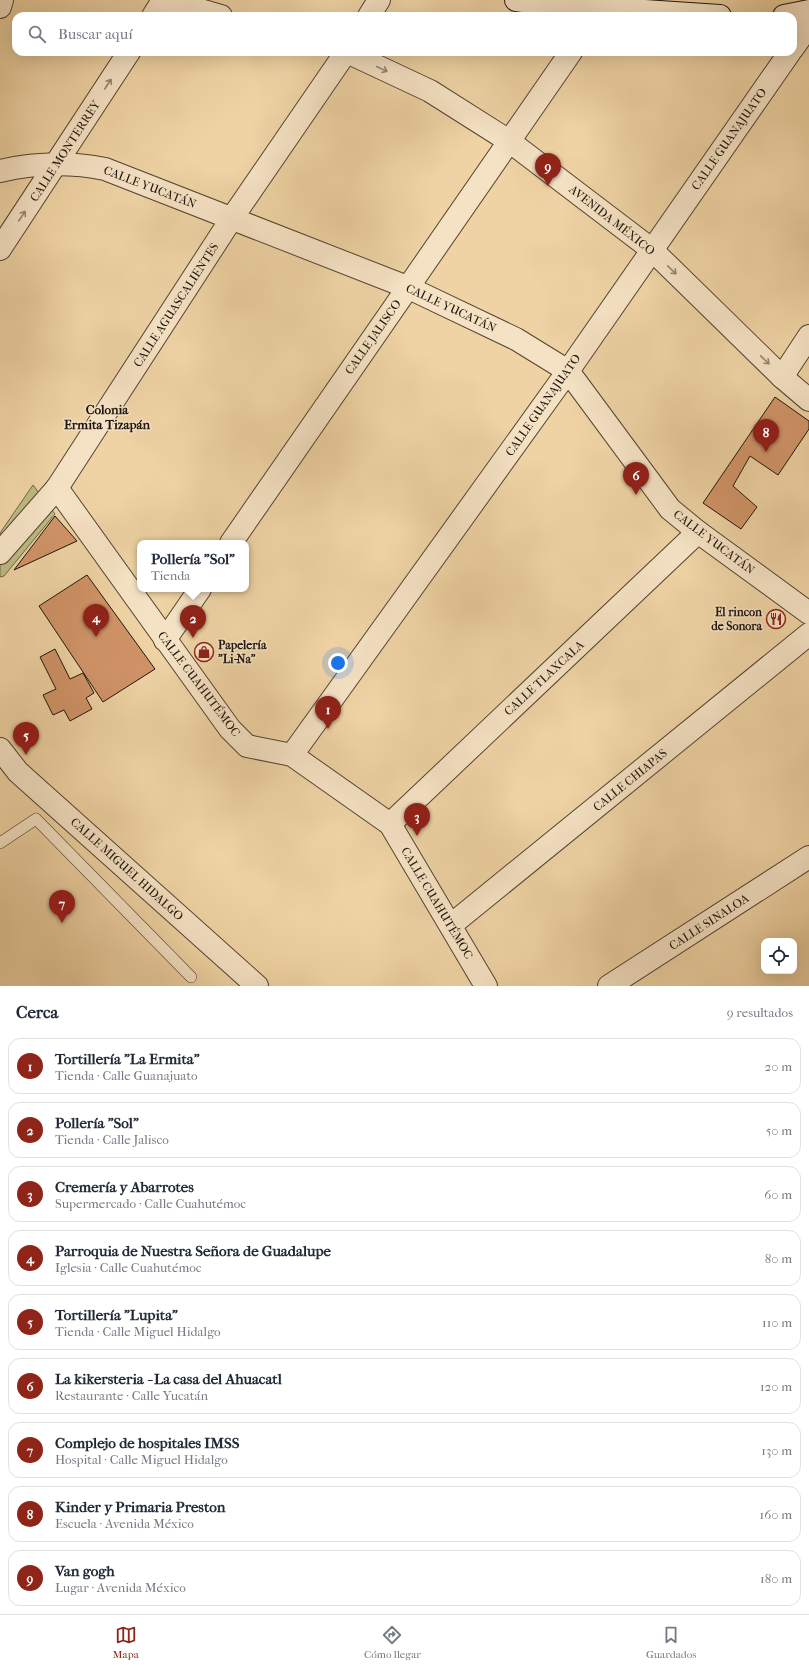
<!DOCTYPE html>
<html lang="es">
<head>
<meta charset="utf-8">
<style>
	body { margin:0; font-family:"IM FELL French Canon",serif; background:#f6f6f7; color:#1f2937 }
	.controls { position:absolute; right:12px; bottom:12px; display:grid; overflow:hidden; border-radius:8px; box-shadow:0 4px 16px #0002 }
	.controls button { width:36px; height:36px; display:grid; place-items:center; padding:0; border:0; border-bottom:1px solid #e0e1e3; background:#fff; color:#1f2937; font:20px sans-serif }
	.you { position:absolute; left:338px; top:663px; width:14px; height:14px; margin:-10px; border:3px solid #fff; border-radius:50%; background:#1a73e8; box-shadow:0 0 0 6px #1a73e833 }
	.badge { display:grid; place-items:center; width:26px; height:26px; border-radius:50%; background:#8f2418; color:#fff; font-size:13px; font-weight:700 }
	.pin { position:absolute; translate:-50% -33px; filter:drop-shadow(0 1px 2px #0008) }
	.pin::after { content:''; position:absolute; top:21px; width:14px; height:12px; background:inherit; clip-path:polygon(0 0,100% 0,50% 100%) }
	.popup { position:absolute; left:137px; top:540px; width:112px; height:52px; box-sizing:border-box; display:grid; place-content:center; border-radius:8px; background:#fff; filter:drop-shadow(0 1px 3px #0005); font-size:13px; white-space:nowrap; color:#747a83 }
	.popup b { font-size:15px; color:#1f2937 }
	.popup::after { content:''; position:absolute; left:50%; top:100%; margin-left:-8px; border:8px solid transparent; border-top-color:#fff }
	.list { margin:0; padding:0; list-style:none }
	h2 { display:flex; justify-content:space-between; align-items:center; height:52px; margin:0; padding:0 16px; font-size:17px }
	h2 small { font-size:13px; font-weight:400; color:#747a83 }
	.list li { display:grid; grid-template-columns:26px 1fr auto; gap:12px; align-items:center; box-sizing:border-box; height:56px; margin:0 8px 8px; padding:0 8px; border:1px solid #e0e1e3; border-radius:12px }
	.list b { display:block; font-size:15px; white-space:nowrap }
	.list p { margin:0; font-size:13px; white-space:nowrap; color:#747a83 }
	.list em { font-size:13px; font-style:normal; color:#747a83 }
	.icon { flex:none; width:22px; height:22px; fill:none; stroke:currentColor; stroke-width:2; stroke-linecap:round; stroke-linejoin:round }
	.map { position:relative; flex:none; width:809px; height:986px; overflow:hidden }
	.search { position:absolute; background:#fff; box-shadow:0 4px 16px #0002; left:12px; right:12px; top:12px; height:44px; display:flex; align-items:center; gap:10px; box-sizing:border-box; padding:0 14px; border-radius:12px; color:#747a83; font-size:15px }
	.sheet { height:628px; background:#fff }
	nav { display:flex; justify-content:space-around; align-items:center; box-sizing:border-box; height:56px; border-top:1px solid #e0e1e3; background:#fff; font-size:11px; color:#747a83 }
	nav a { display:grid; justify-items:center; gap:2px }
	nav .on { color:#8f2418 }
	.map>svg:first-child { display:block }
	.green { fill:#bdbb83; stroke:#6e6848 }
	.building { fill:#d19468; stroke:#1e140c }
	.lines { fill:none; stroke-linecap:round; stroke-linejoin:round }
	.lane-casing { stroke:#524432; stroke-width:12 }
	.street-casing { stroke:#524432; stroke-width:24 }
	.secondary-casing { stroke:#1e140c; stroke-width:24 }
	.lane { stroke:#f5e2c4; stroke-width:11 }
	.street { stroke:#f5e2c4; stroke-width:22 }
	.secondary { stroke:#f5e2c4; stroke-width:22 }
	.oneway { stroke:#948571 }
	.labels { text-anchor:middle; stroke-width:3; stroke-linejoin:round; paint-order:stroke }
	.street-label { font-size:12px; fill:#1e140c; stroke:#f5e2c4 }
	.poi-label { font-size:12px; font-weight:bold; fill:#1e140c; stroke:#f5e2c4; text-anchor:end }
	.neighbourhood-label { font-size:13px; font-weight:bold; fill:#1e140c; stroke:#f5e2c4 }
</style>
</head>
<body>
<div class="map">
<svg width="809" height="986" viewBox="0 0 809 986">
	<rect width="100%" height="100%" fill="#efd3a4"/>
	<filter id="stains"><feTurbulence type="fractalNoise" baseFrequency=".005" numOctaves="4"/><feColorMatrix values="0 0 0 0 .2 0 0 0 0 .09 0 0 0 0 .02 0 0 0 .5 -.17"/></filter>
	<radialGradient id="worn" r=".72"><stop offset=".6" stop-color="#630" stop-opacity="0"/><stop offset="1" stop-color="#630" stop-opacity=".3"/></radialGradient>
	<path class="green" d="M33 485 55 514 4 576 0 577V533Z"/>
	<g class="building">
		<path d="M775 397 809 421V429L778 475 750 456 733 486 757 507 741 529 703 503Z"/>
		<path d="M55 516 77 541 14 570Z"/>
		<path d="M87 575 155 669 103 702 39 606Z"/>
		<path d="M55 649 70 679 83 673 94 693 86 698 92 709 70 721 64 710 53 715 43 695 56 689 40 657Z"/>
	</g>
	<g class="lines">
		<g class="lane-casing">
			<path id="lane" d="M0 843 36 819 191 977"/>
		</g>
		<g class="street-casing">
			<g id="street">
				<path d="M165 0 221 16"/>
				<path d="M0 7 2 0"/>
				<path d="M153 16 163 0"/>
				<path d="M369 16 379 0"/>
				<path d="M793 48 809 25"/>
				<path d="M347 52 430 91 509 141 651 249 782 377 809 400"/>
				<path d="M0 171C35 163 70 162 105 169L407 287 516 339 568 371 670 509 698 532 809 613"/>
				<path d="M0 249 129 52"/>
				<path d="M782 377 809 336"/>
				<path d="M57 488 230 729 247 746 292 755 390 824 486 986"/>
				<path d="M231 543 571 52"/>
				<path d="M0 553 57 488 232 218 346 52"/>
				<path d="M165 640 200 589"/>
				<path d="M0 749 18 772 257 986"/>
				<path d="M292 755 568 371 790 52"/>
				<path d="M390 824 698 532"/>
				<path d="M451 925 809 634"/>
				<path d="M609 986 809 857"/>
			</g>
		</g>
		<g class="secondary-casing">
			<g id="secondary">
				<path d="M516 0 554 5 720 16"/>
				<path d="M784 16 809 11"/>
			</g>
		</g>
		<use href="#lane" class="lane"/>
		<use href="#street" class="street"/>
		<use href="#secondary" class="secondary"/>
	</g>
	<defs><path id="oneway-shaft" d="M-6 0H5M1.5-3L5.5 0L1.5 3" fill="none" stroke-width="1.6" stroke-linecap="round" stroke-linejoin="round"/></defs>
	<g class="oneway">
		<use href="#oneway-shaft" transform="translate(382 69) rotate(25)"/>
		<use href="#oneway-shaft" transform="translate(108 84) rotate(-57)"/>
		<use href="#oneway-shaft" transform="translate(22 216) rotate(-56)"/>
		<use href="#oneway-shaft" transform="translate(672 270) rotate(44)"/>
		<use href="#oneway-shaft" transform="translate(765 360) rotate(44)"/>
	</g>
	<defs>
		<g id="restaurant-ring" transform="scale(1)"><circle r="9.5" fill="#f5e2c4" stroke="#8f2418" stroke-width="1.5"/><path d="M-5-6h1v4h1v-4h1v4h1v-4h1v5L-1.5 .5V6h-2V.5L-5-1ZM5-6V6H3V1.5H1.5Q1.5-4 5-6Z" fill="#8f2418"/></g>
		<g id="shop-ring" transform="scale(1)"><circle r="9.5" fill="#f5e2c4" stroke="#8f2418" stroke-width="1.5"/><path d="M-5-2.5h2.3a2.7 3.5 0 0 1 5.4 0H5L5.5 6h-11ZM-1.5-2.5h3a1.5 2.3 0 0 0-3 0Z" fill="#8f2418"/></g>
	</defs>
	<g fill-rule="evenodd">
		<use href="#restaurant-ring" x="776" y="619"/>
		<use href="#shop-ring" x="204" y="652"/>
	</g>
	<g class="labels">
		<g class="street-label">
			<text transform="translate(729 139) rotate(-55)" y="4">CALLE GUANAJUATO</text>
			<text transform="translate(65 151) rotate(-57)" y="4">CALLE MONTERREY</text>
			<text transform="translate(150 187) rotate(21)" y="4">CALLE YUCATÁN</text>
			<text transform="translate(612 220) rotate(38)" y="4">AVENIDA MÉXICO</text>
			<text transform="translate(176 305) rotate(-57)" y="4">CALLE AGUASCALIENTES</text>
			<text transform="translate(451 308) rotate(25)" y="4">CALLE YUCATÁN</text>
			<text transform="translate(373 337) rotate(-55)" y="4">CALLE JALISCO</text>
			<text transform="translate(543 405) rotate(-55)" y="4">CALLE GUANAJUATO</text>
			<text transform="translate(714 542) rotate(37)" y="4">CALLE YUCATÁN</text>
			<text transform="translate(544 678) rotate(-43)" y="4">CALLE TLAXCALA</text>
			<text transform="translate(199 684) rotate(53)" y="4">CALLE CUAHUTÉMOC</text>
			<text transform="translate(630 780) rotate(-39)" y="4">CALLE CHIAPAS</text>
			<text transform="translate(127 869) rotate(42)" y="4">CALLE MIGUEL HIDALGO</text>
			<text transform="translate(437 903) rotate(59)" y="4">CALLE CUAHUTÉMOC</text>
			<text transform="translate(709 922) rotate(-33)" y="4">CALLE SINALOA</text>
		</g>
		<g class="poi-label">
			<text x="762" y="616">El rincon<tspan x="762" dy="14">de Sonora</tspan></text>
			<text x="218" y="649" text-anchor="start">Papelería<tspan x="218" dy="14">"Li-Na"</tspan></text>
		</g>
		<g class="neighbourhood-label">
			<text x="107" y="414">Colonia<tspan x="107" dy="15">Ermita Tizapán</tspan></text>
		</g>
	</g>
	<rect width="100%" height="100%" filter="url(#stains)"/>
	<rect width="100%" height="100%" fill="url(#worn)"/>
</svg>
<div class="controls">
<button><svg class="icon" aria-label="locate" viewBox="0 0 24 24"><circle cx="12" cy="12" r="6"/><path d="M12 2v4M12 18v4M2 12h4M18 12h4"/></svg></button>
</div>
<div class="you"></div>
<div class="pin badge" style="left:328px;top:729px">1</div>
<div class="pin badge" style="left:193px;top:638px">2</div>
<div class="popup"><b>Pollería &quot;Sol&quot;</b>Tienda</div>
<div class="pin badge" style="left:417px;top:836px">3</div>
<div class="pin badge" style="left:96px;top:637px">4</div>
<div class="pin badge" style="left:26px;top:755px">5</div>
<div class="pin badge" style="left:636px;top:495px">6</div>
<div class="pin badge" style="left:62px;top:923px">7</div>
<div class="pin badge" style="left:766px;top:452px">8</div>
<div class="pin badge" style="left:548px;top:186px">9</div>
<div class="search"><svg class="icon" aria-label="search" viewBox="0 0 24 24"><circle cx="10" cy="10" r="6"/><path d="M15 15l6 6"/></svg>Buscar aquí</div>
</div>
<section class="sheet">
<h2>Cerca<small>9 resultados</small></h2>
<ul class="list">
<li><span class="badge">1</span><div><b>Tortillería &quot;La Ermita&quot;</b><p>Tienda · Calle Guanajuato</p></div><em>20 m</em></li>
<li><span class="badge">2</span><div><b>Pollería &quot;Sol&quot;</b><p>Tienda · Calle Jalisco</p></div><em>50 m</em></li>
<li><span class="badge">3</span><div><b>Cremería y Abarrotes</b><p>Supermercado · Calle Cuahutémoc</p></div><em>60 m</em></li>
<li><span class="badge">4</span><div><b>Parroquia de Nuestra Señora de Guadalupe</b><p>Iglesia · Calle Cuahutémoc</p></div><em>80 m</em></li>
<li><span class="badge">5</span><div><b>Tortillería &quot;Lupita&quot;</b><p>Tienda · Calle Miguel Hidalgo</p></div><em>110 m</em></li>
<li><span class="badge">6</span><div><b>La kikersteria - La casa del Ahuacatl</b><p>Restaurante · Calle Yucatán</p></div><em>120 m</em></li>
<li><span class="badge">7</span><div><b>Complejo de hospitales IMSS</b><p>Hospital · Calle Miguel Hidalgo</p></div><em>130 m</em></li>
<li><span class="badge">8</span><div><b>Kinder y Primaria Preston</b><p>Escuela · Avenida México</p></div><em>160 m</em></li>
<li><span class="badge">9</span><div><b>Van gogh</b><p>Lugar · Avenida México</p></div><em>180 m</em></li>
</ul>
</section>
<nav>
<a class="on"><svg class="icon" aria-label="map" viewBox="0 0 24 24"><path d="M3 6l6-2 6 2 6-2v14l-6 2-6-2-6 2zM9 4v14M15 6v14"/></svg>Mapa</a>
<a><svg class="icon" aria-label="directions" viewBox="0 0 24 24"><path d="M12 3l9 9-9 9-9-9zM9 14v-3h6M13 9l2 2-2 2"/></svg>Cómo llegar</a>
<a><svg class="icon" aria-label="saved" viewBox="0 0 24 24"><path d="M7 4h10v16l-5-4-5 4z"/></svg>Guardados</a>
</nav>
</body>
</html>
